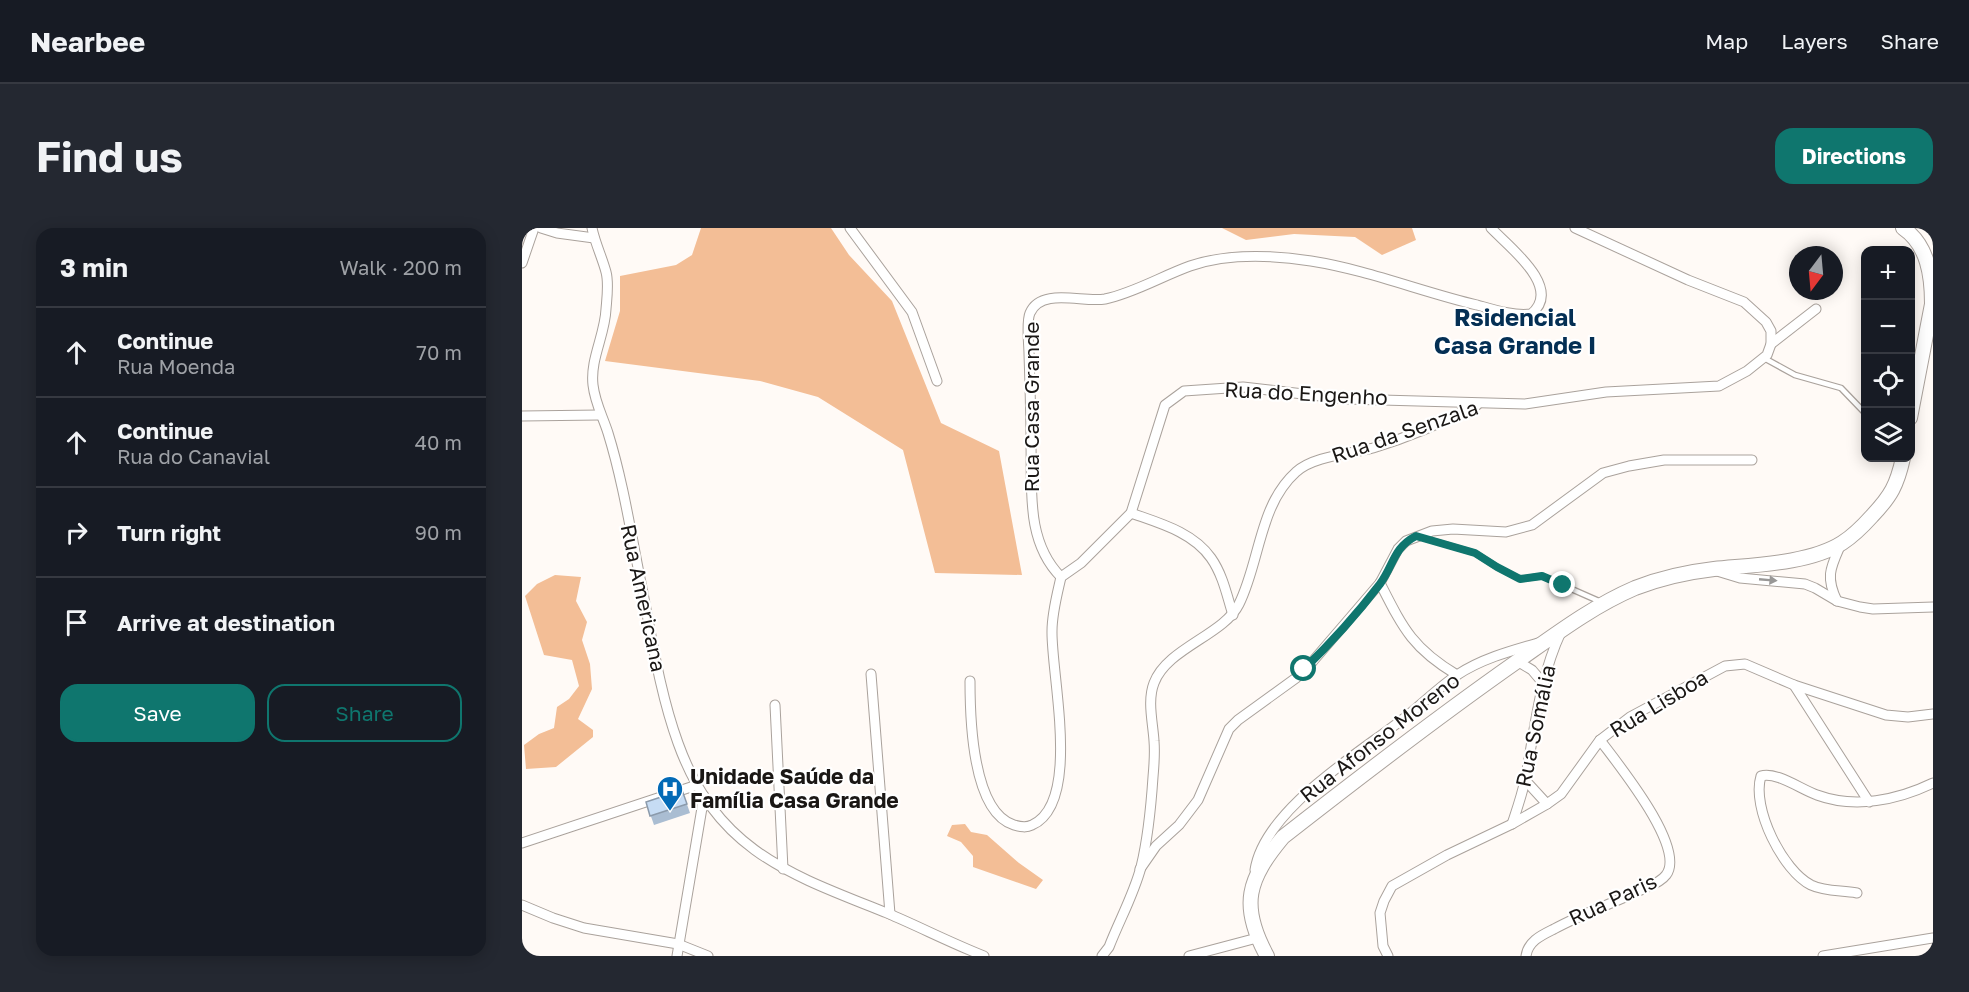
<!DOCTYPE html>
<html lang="en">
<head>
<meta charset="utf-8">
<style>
	body { margin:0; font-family:"Golos Text",sans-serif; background:#242831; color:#f1f3f6 }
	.controls { position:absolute; right:18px; top:18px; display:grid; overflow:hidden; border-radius:12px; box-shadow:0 3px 15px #0003 }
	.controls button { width:54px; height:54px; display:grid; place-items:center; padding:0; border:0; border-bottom:2px solid #363941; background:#171b24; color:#f1f3f6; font:30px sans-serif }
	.compass { position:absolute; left:1267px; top:18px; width:54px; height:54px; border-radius:50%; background:#171b24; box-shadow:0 3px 15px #0003; rotate:196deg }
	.stop { position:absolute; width:18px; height:18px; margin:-14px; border:4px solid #0f766e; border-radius:50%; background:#fff }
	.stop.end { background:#0f766e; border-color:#fff; box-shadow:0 2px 6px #0008 }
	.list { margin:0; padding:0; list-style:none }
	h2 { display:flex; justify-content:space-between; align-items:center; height:78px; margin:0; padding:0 24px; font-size:26px }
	h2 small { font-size:20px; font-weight:400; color:#9ea1a6 }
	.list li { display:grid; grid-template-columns:39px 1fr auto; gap:18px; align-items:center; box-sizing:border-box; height:90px; padding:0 24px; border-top:2px solid #363941 }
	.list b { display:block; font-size:22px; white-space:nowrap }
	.list p { margin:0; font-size:20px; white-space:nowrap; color:#9ea1a6 }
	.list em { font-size:20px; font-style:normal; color:#9ea1a6 }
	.actions { display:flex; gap:12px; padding:18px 24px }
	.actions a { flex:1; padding:14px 0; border:2px solid #0f766e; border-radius:18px; text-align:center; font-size:21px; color:#0f766e }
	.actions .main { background:#0f766e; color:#fff }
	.icon { flex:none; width:33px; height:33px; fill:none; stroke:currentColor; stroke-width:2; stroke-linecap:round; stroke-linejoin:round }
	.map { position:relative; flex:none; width:1411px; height:728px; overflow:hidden; border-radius:18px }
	header { display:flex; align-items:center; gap:36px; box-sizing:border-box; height:84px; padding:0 30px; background:#171b24; border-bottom:2px solid #363941 }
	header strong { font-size:28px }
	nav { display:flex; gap:33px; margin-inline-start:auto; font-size:21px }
	.intro { display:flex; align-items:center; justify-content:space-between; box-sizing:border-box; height:144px; padding:0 36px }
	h1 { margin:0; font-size:42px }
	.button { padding:15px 27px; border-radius:18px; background:#0f766e; color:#fff; font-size:21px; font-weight:700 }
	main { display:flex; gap:36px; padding:0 36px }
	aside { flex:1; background:#171b24; border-radius:18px; box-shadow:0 3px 15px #0003 }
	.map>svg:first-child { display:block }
	.green { fill:#f3be96 }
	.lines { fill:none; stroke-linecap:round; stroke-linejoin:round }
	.lane-casing { stroke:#aaa29c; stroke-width:7 }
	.street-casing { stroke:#aaa29c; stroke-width:11 }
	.secondary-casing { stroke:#aaa29c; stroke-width:16 }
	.lane { stroke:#fff; stroke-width:4.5 }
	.street { stroke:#fff; stroke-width:9 }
	.secondary { stroke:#fff; stroke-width:14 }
	.wall { fill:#aabdd2 }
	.building { fill:#c6dcf4; stroke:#8b9aab; stroke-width:1.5 }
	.oneway { fill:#989796 }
	.route { stroke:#0f766e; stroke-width:8 }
	.labels { text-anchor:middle; stroke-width:4.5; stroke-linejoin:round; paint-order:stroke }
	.street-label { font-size:21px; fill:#1a1715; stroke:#fff }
	.poi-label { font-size:21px; font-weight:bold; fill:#1a1715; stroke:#fff; text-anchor:start }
	.quarter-label { font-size:24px; font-weight:bold; fill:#042f54; stroke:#fff }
</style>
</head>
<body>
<header>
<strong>Nearbee</strong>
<nav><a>Map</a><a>Layers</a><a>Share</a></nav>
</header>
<div class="intro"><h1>Find us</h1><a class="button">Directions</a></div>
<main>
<aside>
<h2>3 min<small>Walk · 200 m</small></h2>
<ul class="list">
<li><svg class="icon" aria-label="ahead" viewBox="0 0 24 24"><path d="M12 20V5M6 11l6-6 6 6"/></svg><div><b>Continue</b><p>Rua Moenda</p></div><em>70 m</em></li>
<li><svg class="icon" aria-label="ahead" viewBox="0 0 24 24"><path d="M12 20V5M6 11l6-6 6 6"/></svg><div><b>Continue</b><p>Rua do Canavial</p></div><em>40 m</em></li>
<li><svg class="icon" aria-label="right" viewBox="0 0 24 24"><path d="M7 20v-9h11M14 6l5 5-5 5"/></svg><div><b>Turn right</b></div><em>90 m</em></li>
<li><svg class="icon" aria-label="arrive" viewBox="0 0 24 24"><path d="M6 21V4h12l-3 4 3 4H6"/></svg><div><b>Arrive at destination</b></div></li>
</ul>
<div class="actions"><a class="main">Save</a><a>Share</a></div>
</aside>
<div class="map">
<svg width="1411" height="728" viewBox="0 0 1411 728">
	<rect width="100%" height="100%" fill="#fffaf6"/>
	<g class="green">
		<path d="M179 0H309L327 27 370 73 419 195 477 223 500 347 413 345 381 222 296 169 238 153 83 133 98 83V48L154 37 170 27Z"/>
		<path d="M700 0H890L894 12 860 27 833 9 772 6 724 12Z"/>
		<path d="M33 347 59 349 54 373 65 394 60 412 68 436 70 461 56 491 71 502V509L34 539 4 541 2 517 17 506 32 500 35 479 47 471 57 458 50 432 22 427 3 368 15 356Z"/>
		<path d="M443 596 449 604 465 607 497 635 521 652 514 661 451 639V628L439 614 425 608 430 597Z"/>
	</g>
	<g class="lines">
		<g class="lane-casing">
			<g id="lane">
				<path d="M1242 130 1273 147 1319 160 1344 186"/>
				<path d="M898 309 953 325 975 339 998 351 1020 348 1079 374"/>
			</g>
		</g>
		<g class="street-casing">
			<g id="street">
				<path d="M19 0 35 5 72 10"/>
				<path d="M70 0C73 15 80 29 84 44 87 55 85 69 84 81 83 107 68 131 71 157 73 175 81 189 86 205 100 250 108 299 117 345 129 402 136 460 156 515 195 623 267 646 365 685 398 699 429 715 462 728"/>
				<path d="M328 0 390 84 415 153"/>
				<path d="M0 35 12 0"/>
				<path d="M1249 116 1294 81"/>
				<path d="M0 188 77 187"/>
				<path d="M609 285C637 295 671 304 689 330 701 347 705 368 711 387"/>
				<path d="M1195 343 1218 350 1283 356 1293 360 1315 373 1338 379 1351 381 1411 379"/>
				<path d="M539 349 559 335 609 285 643 177 662 163 721 159 824 171 1003 176 1084 164 1197 158 1225 143 1245 127 1249 116V103L1244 94 1222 74 1166 52 1053 0"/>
				<path d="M539 349C504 314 510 262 509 217 509 186 508 156 507 126 507 116 504 94 508 85 519 59 561 75 583 71 612 65 640 48 668 38 706 25 750 27 789 33 846 42 900 64 955 77 973 82 991 88 1009 86 1042 60 986 18 969 0"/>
				<path d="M858 355C881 400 890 420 935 447"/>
				<path d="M1315 373C1303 348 1309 339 1319 316"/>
				<path d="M995 433 1010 442 1021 455"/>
				<path d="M349 446 368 686"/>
				<path d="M448 453C448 489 450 584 492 597 499 599 504 600 510 597 560 575 529 447 530 403 530 385 535 367 539 349"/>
				<path d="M1272 457 1347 574"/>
				<path d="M253 477 261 641"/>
				<path d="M1003 552 1025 576"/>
				<path d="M990 596C995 581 1000 567 1003 552 1013 502 1017 451 1039 404"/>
				<path d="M0 615 175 557"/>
				<path d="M618 641 634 618 657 597 676 572 707 501 716 492 774 450 791 433 858 355 876 321 884 313 910 303 931 301 984 304 1010 297 1081 245 1107 238 1142 232H1230"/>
				<path d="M733 642C742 582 836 526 881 491 899 477 916 460 935 447 959 431 988 423 1016 415"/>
				<path d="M1335 665C1319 662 1304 664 1289 657 1261 643 1229 580 1239 548 1254 543 1280 562 1295 567 1333 581 1376 572 1411 555"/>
				<path d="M0 677 31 690 62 700 156 716 186 728"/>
				<path d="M155 728 182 568"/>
				<path d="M580 728 587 719C597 693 612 666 619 639 626 610 629 579 631 549 632 538 633 525 632 513 631 495 625 473 632 455 645 420 702 407 717 376 738 334 737 277 774 244 791 228 828 226 851 220 887 209 922 194 955 177"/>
				<path d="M667 728 735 710"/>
				<path d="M866 728 861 718 858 685 862 673 870 658 925 627 990 596 1025 576 1039 566 1078 512 1108 489 1203 438 1223 436 1272 457 1364 487 1386 489 1411 486"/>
				<path d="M1004 728C1006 713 1020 707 1032 701 1061 685 1092 675 1121 661 1128 658 1139 654 1144 647 1165 620 1095 535 1078 512"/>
				<path d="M1301 728 1411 710"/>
			</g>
		</g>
		<g class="secondary-casing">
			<g id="secondary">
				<path d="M1381 0C1406 17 1410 48 1410 76L1388 190"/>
				<path d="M745 728C717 677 726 651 761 609 839 548 917 488 997 432 1034 406 1071 378 1113 360 1136 351 1166 344 1192 341 1229 337 1287 336 1320 315 1331 308 1341 298 1350 288 1369 268 1375 257 1381 230"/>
			</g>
		</g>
		<use href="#lane" class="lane"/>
		<use href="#street" class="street"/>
		<use href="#secondary" class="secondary"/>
	</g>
	<path class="wall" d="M160 562 168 585 132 597 124 574Z"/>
	<path class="building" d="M160 562 165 576 128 588 124 574Z"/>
	<defs><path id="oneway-solid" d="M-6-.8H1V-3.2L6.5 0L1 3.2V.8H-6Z" transform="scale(1.5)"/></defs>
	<use class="oneway" href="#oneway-solid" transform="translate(1246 352) rotate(5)"/>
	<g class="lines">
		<path class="route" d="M782 441C809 415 835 386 858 356 872 337 871 320 894 308L953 325 975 339 998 351 1020 348 1041 357"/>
	</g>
	<defs>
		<g id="hospital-pin" transform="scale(1.35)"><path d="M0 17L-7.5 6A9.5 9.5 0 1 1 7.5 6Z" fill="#036ab6" stroke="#fff"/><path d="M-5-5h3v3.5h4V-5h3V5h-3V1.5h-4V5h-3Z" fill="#fff"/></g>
	</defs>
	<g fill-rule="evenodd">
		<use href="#hospital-pin" x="148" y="561"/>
	</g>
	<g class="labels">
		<g class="street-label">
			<text transform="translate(784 166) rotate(3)" y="7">Rua do Engenho</text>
			<text transform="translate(510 179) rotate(-90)" y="7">Rua Casa Grande</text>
			<text transform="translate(883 204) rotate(-19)" y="7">Rua da Senzala</text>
			<text transform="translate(121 370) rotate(78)" y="7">Rua Americana</text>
			<text transform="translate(1137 476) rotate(-31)" y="7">Rua Lisboa</text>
			<text transform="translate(1014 498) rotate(-78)" y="7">Rua Somália</text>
			<text transform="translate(858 510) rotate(-38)" y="7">Rua Afonso Moreno</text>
			<text transform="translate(1091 672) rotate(-25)" y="7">Rua Paris</text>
		</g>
		<g class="poi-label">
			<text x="168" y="556">Unidade Saúde da<tspan x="168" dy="24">Família Casa Grande</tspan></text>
		</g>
		<g class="quarter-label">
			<text x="993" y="98">Rsidencial<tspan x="993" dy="28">Casa Grande I</tspan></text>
		</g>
	</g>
</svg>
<div class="controls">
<button>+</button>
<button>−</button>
<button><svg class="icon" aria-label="locate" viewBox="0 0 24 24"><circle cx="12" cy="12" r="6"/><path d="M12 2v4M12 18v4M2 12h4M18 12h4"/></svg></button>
<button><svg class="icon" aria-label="layers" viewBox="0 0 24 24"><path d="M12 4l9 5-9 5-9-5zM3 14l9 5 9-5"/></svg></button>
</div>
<svg class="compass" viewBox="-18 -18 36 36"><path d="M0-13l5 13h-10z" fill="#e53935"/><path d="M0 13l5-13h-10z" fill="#9ea1a6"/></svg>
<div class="stop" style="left:782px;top:441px"></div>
<div class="stop end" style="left:1041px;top:357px"></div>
</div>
</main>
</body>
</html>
